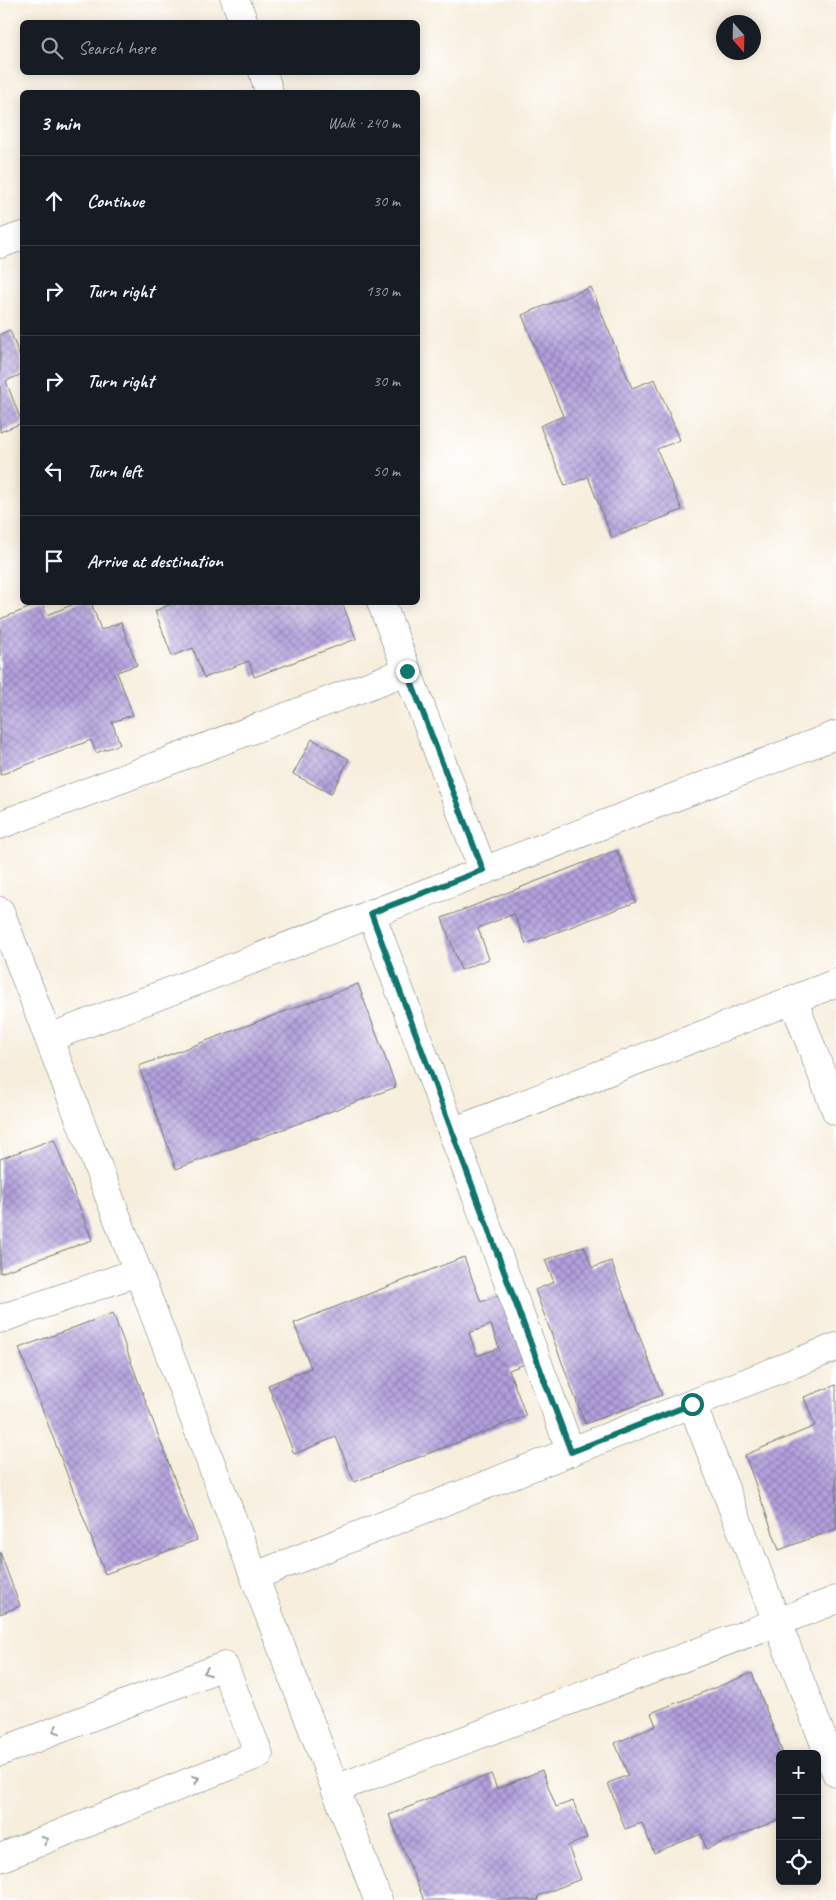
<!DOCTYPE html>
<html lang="en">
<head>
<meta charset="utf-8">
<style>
	body { margin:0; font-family:Caveat,sans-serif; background:#20242c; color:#f1f3f6 }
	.controls { position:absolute; right:15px; bottom:15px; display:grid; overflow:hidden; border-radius:8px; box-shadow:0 2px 12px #0003 }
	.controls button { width:45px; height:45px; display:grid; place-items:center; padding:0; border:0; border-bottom:1px solid #363941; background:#171b24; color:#f1f3f6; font:25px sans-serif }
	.compass { position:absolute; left:716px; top:15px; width:45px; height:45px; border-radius:50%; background:#171b24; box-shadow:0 2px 12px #0003; rotate:160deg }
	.stop { position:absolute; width:15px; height:15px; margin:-11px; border:4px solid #0f766e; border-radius:50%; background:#fff }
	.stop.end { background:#0f766e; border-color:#fff; box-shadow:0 1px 5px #0008 }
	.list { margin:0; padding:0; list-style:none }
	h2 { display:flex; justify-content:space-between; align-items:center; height:65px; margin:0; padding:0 20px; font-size:21px }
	h2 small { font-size:16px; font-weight:400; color:#9ea1a6 }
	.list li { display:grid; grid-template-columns:32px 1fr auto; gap:15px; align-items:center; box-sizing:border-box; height:90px; padding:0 20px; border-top:1px solid #363941 }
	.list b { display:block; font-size:19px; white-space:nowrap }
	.list em { font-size:16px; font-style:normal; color:#9ea1a6 }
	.icon { flex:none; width:28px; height:28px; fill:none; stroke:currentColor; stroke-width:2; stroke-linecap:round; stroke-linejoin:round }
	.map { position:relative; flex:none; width:836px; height:1900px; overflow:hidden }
	.search { position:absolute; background:#171b24; box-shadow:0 2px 12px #0003; left:20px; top:20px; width:400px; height:55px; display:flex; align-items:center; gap:12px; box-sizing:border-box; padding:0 18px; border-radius:8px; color:#9ea1a6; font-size:19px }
	.panel { position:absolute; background:#171b24; box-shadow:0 2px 12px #0003; left:20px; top:90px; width:400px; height:515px; border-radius:8px }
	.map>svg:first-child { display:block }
	.building { fill:url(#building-cross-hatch); fill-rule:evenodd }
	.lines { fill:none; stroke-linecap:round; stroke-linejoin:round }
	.minor-casing { stroke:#6b7b6f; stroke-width:29 }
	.minor { stroke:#fff; stroke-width:28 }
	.oneway { stroke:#8f9e9a }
	.route { stroke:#0f766e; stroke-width:6 }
</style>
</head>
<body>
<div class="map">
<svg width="836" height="1900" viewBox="0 0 836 1900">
	<defs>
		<pattern id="building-cross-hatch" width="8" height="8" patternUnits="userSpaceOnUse" patternTransform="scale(1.25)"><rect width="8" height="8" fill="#b29fdc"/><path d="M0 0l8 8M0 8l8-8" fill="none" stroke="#9083b3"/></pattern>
	</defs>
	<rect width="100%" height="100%" fill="#fff"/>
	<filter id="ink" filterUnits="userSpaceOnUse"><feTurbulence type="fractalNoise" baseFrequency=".02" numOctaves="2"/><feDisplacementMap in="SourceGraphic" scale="10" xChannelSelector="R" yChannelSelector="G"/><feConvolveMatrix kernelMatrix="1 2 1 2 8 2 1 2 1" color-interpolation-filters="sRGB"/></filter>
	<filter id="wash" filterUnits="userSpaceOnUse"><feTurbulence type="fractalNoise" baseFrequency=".0096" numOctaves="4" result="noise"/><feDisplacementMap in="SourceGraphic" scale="20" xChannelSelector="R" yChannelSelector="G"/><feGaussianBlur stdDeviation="1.12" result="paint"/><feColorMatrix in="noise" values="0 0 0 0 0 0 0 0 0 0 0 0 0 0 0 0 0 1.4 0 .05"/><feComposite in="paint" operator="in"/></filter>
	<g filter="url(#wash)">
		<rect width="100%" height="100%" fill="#f7eedd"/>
		<g id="blocks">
			<g class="building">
				<path d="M591 287 632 388 655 379 680 440 657 449 682 510 612 538 588 477 565 486 540 426 563 416 522 315Z"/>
				<path d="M10 330 22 363V374L6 381 22 423 0 432V334Z"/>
				<path d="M79 602H91L101 630 121 622 137 665 117 672 133 715 112 722 120 744 96 753 91 740 0 775V619L42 603 47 615Z"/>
				<path d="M176 602H342L356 639 254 677 249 661 204 678 193 648 172 656 155 611Z"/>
				<path d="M312 739 349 759 331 794 293 774Z"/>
				<path d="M617 850 636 902 526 944 514 914 478 928 489 959 461 970 442 918Z"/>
				<path d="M358 984 396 1087 176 1169 139 1066Z"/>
				<path d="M54 1139 92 1240 0 1273V1159Z"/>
				<path d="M584 1246 592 1268 611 1261 662 1395 585 1424 535 1290 554 1282 545 1260Z"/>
				<path d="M464 1257 481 1302 504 1293 530 1362 509 1370 526 1416 354 1482 336 1437 294 1454 268 1385 311 1368 294 1323ZM491 1325 499 1348 477 1356 469 1333Z"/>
				<path d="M113 1313 197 1540 105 1574 19 1348Z"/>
				<path d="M836 1385V1529L779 1550 745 1455 815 1426 804 1397Z"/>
				<path d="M0 1552 20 1606 0 1614Z"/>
				<path d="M752 1673 783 1754H780V1819L706 1849 701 1834 654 1853 642 1823 625 1829 608 1783 628 1775 615 1743 656 1726 651 1713Z"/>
				<path d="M542 1770 556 1807 573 1801 587 1838 568 1846 581 1879 538 1896 539 1900H424L389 1815 491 1774 497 1789Z"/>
			</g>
		</g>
	</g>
	<g filter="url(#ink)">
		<use href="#blocks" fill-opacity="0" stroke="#6b7b6f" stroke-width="1"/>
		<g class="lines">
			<g class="minor-casing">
				<g id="minor">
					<path d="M235 0 244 22"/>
					<path d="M263 72 269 92"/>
					<path d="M0 244 22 236"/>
					<path d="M381 602 483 870"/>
					<path d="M0 825 407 671"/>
					<path d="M0 911 378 1900"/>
					<path d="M371 913 571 1452"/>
					<path d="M793 999 836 1111"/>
					<path d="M49 1038 836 735"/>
					<path d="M452 1132 836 983"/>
					<path d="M0 1319 138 1272"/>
					<path d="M692 1404 836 1773"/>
					<path d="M255 1576 836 1347"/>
					<path d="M0 1752 224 1666 259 1754 0 1858"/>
					<path d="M335 1789 836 1600"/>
				</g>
			</g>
			<use href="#minor" class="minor"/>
		</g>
		<defs><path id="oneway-chevron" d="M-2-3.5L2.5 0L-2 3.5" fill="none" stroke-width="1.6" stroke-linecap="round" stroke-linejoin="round" transform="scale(1.25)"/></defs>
		<g class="oneway">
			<use href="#oneway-chevron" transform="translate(207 1672) rotate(159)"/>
			<use href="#oneway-chevron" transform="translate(56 1730) rotate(159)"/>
			<use href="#oneway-chevron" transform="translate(196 1779) rotate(-22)"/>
			<use href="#oneway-chevron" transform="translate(45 1840) rotate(-22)"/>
		</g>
	</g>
	<g class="lines" filter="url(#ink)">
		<path class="route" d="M407 671 483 870 371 913 571 1452 692 1404"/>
	</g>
</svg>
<div class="controls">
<button>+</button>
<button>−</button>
<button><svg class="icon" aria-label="locate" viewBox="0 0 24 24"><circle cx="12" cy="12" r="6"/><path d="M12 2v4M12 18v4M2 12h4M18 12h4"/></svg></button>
</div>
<svg class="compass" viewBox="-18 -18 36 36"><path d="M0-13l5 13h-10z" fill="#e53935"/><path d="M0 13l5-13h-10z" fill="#9ea1a6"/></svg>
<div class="stop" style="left:692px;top:1404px"></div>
<div class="stop end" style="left:407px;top:671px"></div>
<div class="search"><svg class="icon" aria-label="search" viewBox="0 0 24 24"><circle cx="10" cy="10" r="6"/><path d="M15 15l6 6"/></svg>Search here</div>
<section class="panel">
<h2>3 min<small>Walk · 240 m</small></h2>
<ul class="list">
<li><svg class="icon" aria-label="ahead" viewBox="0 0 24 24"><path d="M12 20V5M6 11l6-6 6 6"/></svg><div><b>Continue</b></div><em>30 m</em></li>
<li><svg class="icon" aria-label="right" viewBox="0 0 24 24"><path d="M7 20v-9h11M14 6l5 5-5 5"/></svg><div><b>Turn right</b></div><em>130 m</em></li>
<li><svg class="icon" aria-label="right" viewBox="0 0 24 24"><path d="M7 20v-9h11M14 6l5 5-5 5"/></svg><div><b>Turn right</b></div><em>30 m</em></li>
<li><svg class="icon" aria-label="left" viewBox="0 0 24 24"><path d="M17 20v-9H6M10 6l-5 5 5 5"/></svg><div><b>Turn left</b></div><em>50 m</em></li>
<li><svg class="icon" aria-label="arrive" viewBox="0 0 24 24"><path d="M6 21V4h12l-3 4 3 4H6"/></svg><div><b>Arrive at destination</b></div></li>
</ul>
</section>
</div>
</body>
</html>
